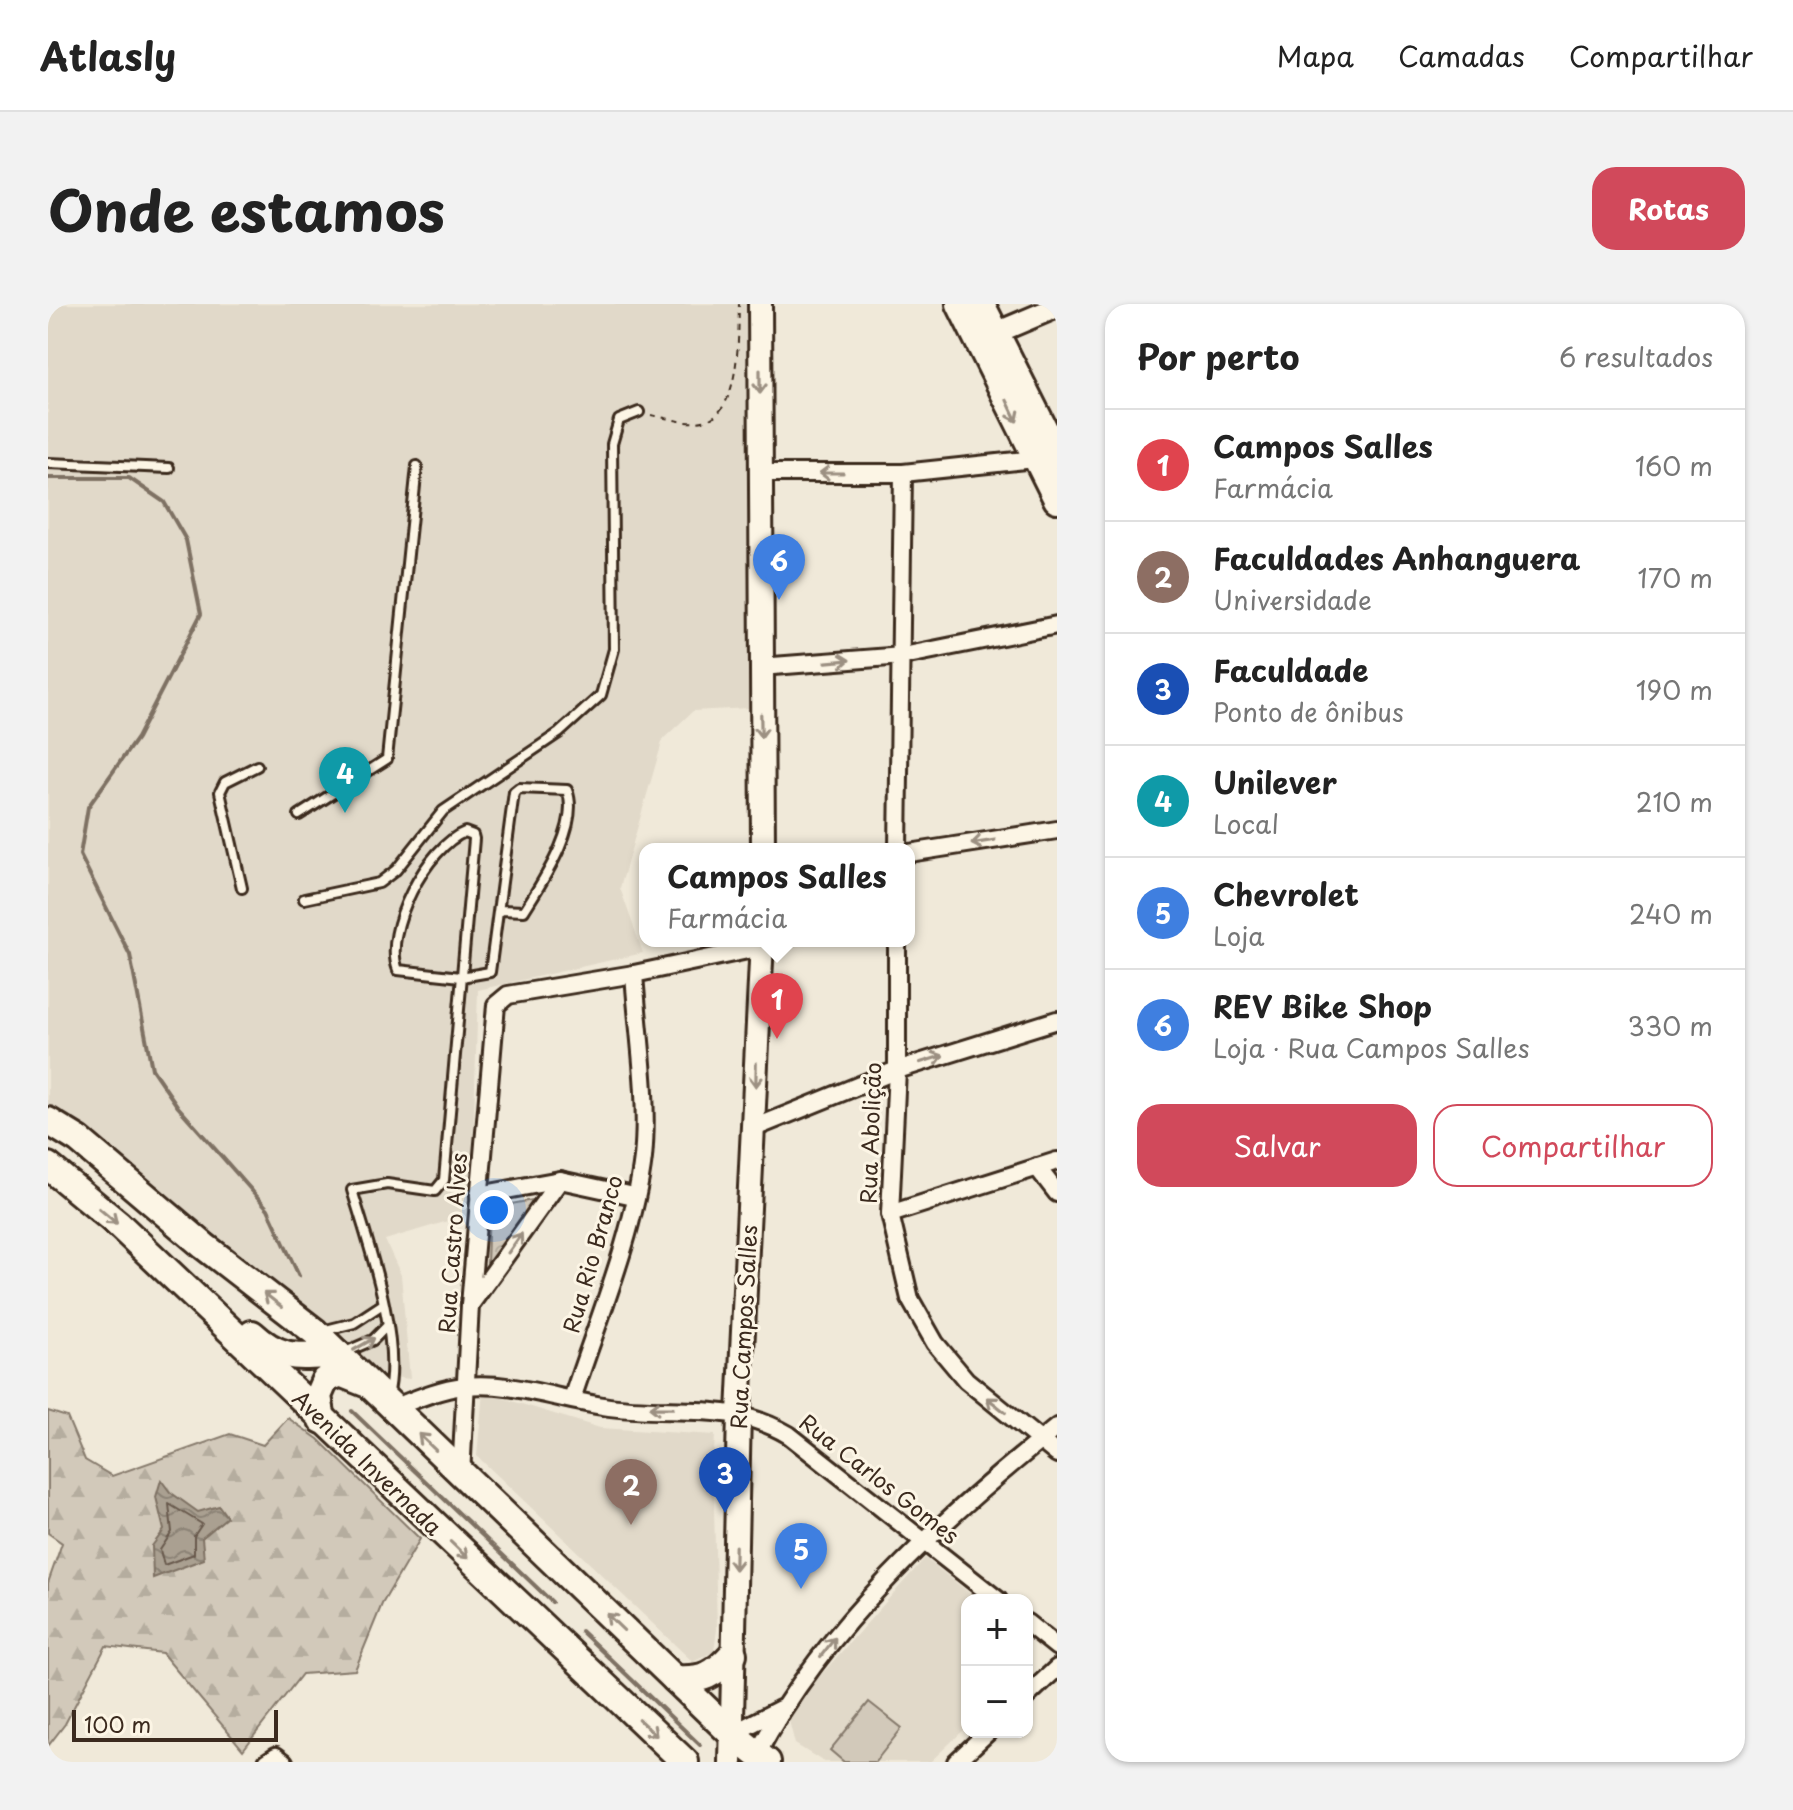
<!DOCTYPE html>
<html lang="pt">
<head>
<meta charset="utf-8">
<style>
	body { margin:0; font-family:"Playpen Sans",sans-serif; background:#f2f2f2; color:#222 }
	.controls { position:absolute; right:24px; bottom:24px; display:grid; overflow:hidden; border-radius:16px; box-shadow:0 2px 6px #0004 }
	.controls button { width:72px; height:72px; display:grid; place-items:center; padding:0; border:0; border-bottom:2px solid #e0e0e0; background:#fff; color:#222; font:40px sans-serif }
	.scale { position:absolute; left:24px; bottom:20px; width:206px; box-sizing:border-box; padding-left:8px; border:4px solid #3b2a1e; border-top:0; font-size:22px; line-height:28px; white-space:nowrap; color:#3b2a1e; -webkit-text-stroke:6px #fcf5e5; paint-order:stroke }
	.you { position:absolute; left:446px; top:906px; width:28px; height:28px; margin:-20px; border:6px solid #fff; border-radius:50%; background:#1a73e8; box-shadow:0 0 0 12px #1a73e833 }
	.badge { display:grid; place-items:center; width:52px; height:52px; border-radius:50%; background:#d1495b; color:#fff; font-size:26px; font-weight:700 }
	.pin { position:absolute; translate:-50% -66px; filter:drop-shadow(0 2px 4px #0008) }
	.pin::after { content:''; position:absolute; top:42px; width:28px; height:24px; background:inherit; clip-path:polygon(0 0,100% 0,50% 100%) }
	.popup { position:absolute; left:591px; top:539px; width:276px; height:104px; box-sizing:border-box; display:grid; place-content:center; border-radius:16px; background:#fff; filter:drop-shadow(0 2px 6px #0005); font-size:26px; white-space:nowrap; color:#767676 }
	.popup b { font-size:30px; color:#222 }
	.popup::after { content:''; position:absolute; left:50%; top:100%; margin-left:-16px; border:16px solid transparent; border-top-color:#fff }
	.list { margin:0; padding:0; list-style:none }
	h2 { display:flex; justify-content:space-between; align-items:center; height:104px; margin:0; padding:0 32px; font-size:34px }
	h2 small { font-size:26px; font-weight:400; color:#767676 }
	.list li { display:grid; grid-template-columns:52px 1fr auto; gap:24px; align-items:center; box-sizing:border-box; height:112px; padding:0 32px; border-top:2px solid #e0e0e0 }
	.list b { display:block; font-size:30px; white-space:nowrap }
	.list p { margin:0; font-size:26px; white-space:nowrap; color:#767676 }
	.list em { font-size:26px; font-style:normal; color:#767676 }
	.actions { display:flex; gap:16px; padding:24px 32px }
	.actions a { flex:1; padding:18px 0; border:2px solid #d1495b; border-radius:24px; text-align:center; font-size:28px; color:#d1495b }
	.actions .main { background:#d1495b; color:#fff }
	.map { position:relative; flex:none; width:1009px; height:1458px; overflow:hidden; border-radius:24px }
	header { display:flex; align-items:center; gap:48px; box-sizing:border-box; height:112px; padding:0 40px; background:#fff; border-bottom:2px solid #e0e0e0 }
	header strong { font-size:38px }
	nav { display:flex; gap:44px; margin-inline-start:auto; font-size:28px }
	.intro { display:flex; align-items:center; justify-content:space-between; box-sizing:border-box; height:192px; padding:0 48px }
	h1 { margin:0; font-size:56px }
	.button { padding:20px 36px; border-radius:24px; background:#d1495b; color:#fff; font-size:28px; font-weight:700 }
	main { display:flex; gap:48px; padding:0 48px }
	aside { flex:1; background:#fff; border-radius:24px; box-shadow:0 2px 6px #0004 }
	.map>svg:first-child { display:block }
	.built { fill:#e1d9c9 }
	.forest { fill:url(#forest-firs); stroke:#867a6c; stroke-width:2 }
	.park { fill:url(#park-crowns); stroke:#867a6c; stroke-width:2 }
	.pitch { fill:#d2c9ba; stroke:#867a6c; stroke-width:2 }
	.water { fill:url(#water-waves); stroke:#7e7163; stroke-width:2 }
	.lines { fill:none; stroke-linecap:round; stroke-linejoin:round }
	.shore { stroke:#67594c; stroke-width:2 }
	.stream { stroke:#7e7163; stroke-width:4 }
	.service-casing { stroke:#3b2a1e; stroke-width:14 }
	.minor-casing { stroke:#3b2a1e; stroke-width:22 }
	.tertiary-casing { stroke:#3b2a1e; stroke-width:26 }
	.secondary-casing { stroke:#3b2a1e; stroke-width:28 }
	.primary-casing { stroke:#3b2a1e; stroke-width:32 }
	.path { stroke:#3b2a1e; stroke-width:2; stroke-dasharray:6 6; stroke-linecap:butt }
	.service { stroke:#fcf5e5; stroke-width:8 }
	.minor { stroke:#fcf5e5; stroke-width:16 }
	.tertiary { stroke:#fcf5e5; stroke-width:20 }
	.secondary { stroke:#fcf5e5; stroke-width:22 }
	.primary { stroke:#fcf5e5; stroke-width:26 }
	.oneway { stroke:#9c9082 }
	.labels { text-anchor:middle; stroke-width:6; stroke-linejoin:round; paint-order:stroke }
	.street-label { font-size:22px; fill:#3b2a1e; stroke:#fcf5e5 }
</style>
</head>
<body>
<header>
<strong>Atlasly</strong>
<nav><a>Mapa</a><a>Camadas</a><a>Compartilhar</a></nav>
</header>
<div class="intro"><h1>Onde estamos</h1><a class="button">Rotas</a></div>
<main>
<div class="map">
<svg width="1009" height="1458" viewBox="0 0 1009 1458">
	<defs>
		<pattern id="forest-firs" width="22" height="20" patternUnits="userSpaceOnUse" patternTransform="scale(2)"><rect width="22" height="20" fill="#d2c9ba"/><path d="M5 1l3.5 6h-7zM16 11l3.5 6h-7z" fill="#b5ad9f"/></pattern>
		<pattern id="park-crowns" width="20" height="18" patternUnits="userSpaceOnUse" patternTransform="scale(2)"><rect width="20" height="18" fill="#d2c9ba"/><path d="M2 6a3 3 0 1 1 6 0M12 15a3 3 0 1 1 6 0" fill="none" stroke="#b5ad9f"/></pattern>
		<pattern id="water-waves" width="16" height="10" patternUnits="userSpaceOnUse" patternTransform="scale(2)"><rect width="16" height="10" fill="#aaa091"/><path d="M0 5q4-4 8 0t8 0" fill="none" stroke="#8c8376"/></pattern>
	</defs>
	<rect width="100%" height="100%" fill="#f0e9d9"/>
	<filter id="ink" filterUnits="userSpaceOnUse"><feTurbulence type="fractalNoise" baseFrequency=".0125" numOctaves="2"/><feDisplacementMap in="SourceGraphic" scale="16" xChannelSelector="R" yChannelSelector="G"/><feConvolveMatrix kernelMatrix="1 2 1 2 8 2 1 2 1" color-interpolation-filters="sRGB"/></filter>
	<g filter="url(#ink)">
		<g class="built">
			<path d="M0 0H704L701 404 645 407 615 435 572 584 595 649 430 686 423 910 337 936 353 971 362 1075 329 1071 235 989 11 807 0 803Z"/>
			<path d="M435 1088 552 1124 667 1131 665 1164 669 1325 666 1347 645 1358 429 1152Z"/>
			<path d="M877 1254 930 1296H919V1423L882 1458H776L747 1440 739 1409Z"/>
		</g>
		<path class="forest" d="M0 1107 19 1113 37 1156 64 1172 182 1130 215 1141 240 1114 270 1135 372 1235 334 1300 307 1366 254 1370 195 1446 114 1349 58 1342 17 1420 0 1442V1279L14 1239 0 1229Z"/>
		<path class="park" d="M490 895 439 960 441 904Z"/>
		<path class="pitch" d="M821 1398 854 1424 827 1458H796L782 1446Z"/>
		<path class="water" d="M113 1176 122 1188 150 1208 171 1202 179 1213 154 1234 156 1255 105 1274 104 1242 116 1226 108 1193Z"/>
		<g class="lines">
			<path class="shore" d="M121 1200 154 1220 146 1232V1250L116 1261 112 1246 124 1228Z"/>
			<g class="stream">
				<path d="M0 174H81L116 198 138 236 153 310 89 434 40 503 32 551 82 651 104 765 130 803 220 905 251 972"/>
				<path d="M304 1107 504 1298"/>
				<path d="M533 1327 652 1441"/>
			</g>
			<g class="service-casing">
				<g id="service">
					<path d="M0 159 121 164"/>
					<path d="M251 511 339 455 369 162"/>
					<path d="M194 584 172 488 177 478 209 462"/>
					<path d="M256 595 331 579 348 566 395 507 511 429 553 391 566 345 564 140 571 116 591 108"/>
					<path d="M274 1027 306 1019 335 1000"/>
					<path d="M295 1049 325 1036 338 1023"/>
					<path d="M340 1092C354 1036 321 942 304 886L339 880 387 887 396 876 426 535 425 531 417 528C380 542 334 627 350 666L413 673 442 668 466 488 471 484 519 486C533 521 494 578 476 607L453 606"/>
				</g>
			</g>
			<g class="minor-casing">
				<g id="minor">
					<path d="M711 169H855L987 155"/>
					<path d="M712 363 855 352 1009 321"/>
					<path d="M850 545 855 169"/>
					<path d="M861 549 1009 526"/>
					<path d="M849 637V766L842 910 862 995 887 1039 918 1076 1009 1150"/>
					<path d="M706 824 849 766 1009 716"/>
					<path d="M989 863 1009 889"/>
					<path d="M431 891 512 876 586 892"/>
					<path d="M842 910 1009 857"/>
					<path d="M422 1001 512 876"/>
					<path d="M524 1095C548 1021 586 931 595 854 601 794 590 730 586 670"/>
					<path d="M345 1104C368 1095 391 1085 416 1082 463 1077 509 1095 555 1102 622 1113 678 1094 741 1131L950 1296"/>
					<path d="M413 1171 422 1001 448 701 460 691 586 670 714 643"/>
					<path d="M979 1319 1009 1343"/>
					<path d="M979 1392 1009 1364"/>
					<path d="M684 1430 732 1405"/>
					<path d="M709 1450C778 1320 895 1214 1009 1123"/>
					<path d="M219 1458 228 1452 236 1458"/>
					<path d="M908 1458 940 1428"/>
				</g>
			</g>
			<g class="tertiary-casing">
				<path id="tertiary" d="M936 34 1009 3"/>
			</g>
			<g class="secondary-casing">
				<g id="secondary">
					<path d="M712 0 715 545"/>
					<path d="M683 1458 691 1109 714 637"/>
				</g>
			</g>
			<g class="primary-casing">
				<g id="primary">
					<path d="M912 0 1009 195"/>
					<path d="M933 0 1009 151"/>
					<path d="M0 817 31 836 156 942 267 1028 684 1430 719 1458"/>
					<path d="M0 862 70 920 637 1458"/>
					<path d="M204 1030C234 1058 252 1052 290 1050"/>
					<path d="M274 1116 270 1092 277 1076 292 1069 317 1079"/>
					<path d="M627 1375C655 1377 666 1371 685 1350"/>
				</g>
			</g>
			<path class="path" d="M603 111C620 114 641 122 659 116 693 104 690 29 691 0"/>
			<use href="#service" class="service"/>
			<use href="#minor" class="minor"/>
			<use href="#tertiary" class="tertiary"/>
			<use href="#secondary" class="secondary"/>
			<use href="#primary" class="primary"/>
		</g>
		<defs><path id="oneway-shaft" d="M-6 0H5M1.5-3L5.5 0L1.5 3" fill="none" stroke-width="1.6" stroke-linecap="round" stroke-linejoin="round" transform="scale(2)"/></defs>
		<g class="oneway">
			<use href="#oneway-shaft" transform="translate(712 78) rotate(90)"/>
			<use href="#oneway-shaft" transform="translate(964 107) rotate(65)"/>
			<use href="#oneway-shaft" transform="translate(783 169) rotate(180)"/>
			<use href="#oneway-shaft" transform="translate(790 357) rotate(-5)"/>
			<use href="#oneway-shaft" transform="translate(713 422) rotate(89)"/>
			<use href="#oneway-shaft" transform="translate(935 538) rotate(171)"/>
			<use href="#oneway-shaft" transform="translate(884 755) rotate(-17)"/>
			<use href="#oneway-shaft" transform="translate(708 771) rotate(91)"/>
			<use href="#oneway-shaft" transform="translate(60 912) rotate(40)"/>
			<use href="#oneway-shaft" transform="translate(467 939) rotate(-55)"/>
			<use href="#oneway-shaft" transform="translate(225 996) rotate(-142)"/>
			<use href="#oneway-shaft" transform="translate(316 1040) rotate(-30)"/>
			<use href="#oneway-shaft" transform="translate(948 1101) rotate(-141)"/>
			<use href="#oneway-shaft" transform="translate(613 1104) rotate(-179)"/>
			<use href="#oneway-shaft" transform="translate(379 1138) rotate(-136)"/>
			<use href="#oneway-shaft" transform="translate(411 1246) rotate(44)"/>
			<use href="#oneway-shaft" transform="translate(687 1254) rotate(91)"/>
			<use href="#oneway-shaft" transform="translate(567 1318) rotate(-136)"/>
			<use href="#oneway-shaft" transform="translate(780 1343) rotate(-52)"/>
			<use href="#oneway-shaft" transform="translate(600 1424) rotate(43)"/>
		</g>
	</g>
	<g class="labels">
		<g class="street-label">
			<text transform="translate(823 829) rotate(-88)" y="8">Rua Abolição</text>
			<text transform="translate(405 939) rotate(-86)" y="8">Rua Castro Alves</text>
			<text transform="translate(545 950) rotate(-74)" y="8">Rua Rio Branco</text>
			<text transform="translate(696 1023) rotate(-87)" y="8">Rua Campos Salles</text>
			<text transform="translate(319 1159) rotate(44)" y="8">Avenida Invernada</text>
			<text transform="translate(831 1175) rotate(38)" y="8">Rua Carlos Gomes</text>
		</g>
	</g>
</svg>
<div class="controls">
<button>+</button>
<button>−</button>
</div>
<div class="scale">100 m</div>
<div class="you"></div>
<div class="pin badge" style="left:729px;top:735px;background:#e0444e">1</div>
<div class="popup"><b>Campos Salles</b>Farmácia</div>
<div class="pin badge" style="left:583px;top:1221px;background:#8d6e63">2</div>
<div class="pin badge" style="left:677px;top:1209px;background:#1a4fb4">3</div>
<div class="pin badge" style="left:297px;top:509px;background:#0f9aa8">4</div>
<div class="pin badge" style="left:753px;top:1285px;background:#3f7fe0">5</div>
<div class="pin badge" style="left:731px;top:296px;background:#3f7fe0">6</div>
</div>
<aside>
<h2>Por perto<small>6 resultados</small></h2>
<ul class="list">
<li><span class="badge" style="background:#e0444e">1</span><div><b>Campos Salles</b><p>Farmácia</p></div><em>160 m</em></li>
<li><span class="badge" style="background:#8d6e63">2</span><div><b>Faculdades Anhanguera</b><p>Universidade</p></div><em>170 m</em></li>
<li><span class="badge" style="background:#1a4fb4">3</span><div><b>Faculdade</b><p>Ponto de ônibus</p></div><em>190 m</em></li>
<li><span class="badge" style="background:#0f9aa8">4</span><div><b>Unilever</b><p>Local</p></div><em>210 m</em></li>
<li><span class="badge" style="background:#3f7fe0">5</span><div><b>Chevrolet</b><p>Loja</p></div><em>240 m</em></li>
<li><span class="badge" style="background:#3f7fe0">6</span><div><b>REV Bike Shop</b><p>Loja · Rua Campos Salles</p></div><em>330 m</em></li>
</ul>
<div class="actions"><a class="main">Salvar</a><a>Compartilhar</a></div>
</aside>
</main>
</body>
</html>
